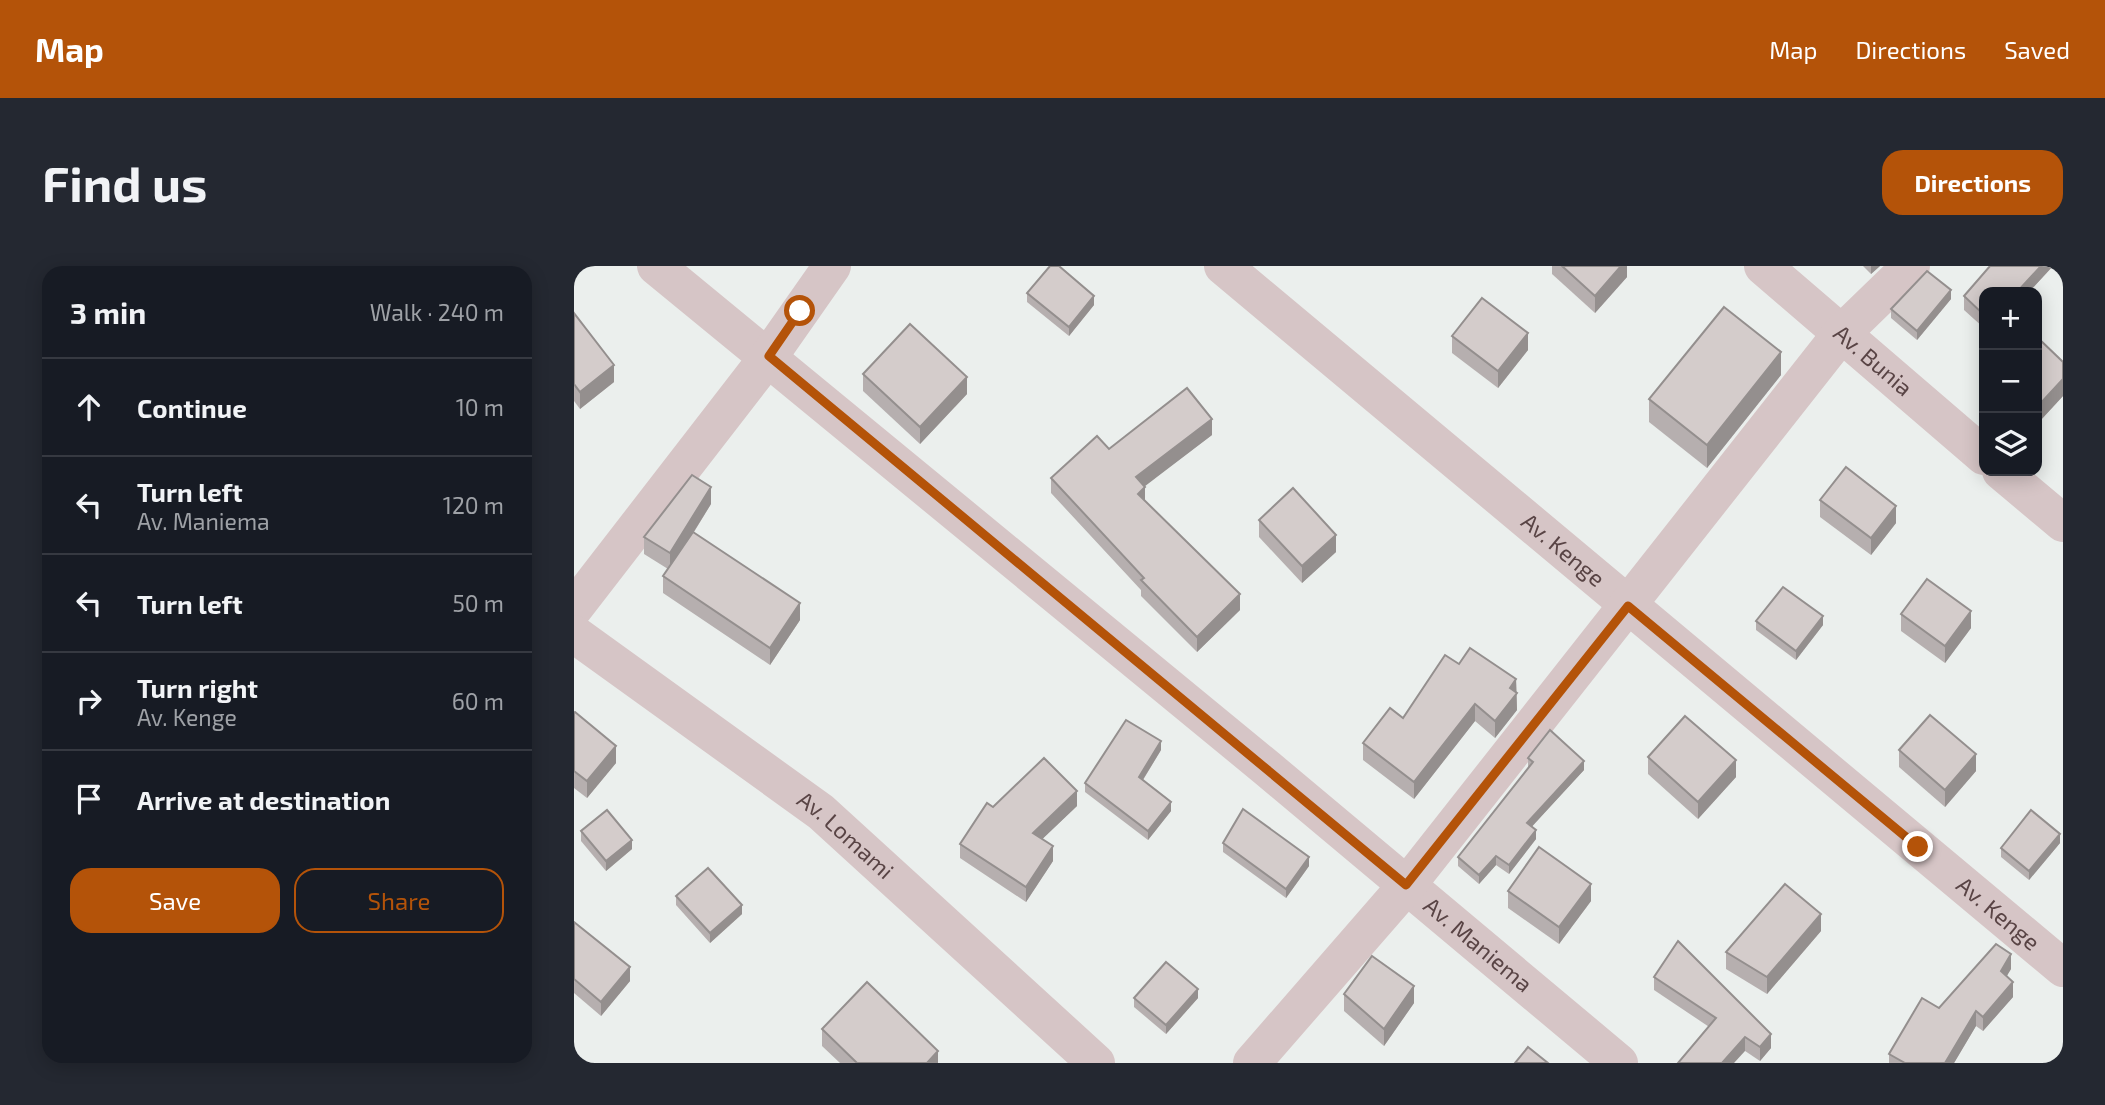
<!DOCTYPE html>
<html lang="en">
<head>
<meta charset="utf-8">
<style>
	body { margin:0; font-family:"Exo 2",sans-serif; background:#242831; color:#f1f3f6 }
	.controls { position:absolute; right:21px; top:21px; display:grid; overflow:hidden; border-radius:14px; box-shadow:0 4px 18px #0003 }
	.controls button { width:63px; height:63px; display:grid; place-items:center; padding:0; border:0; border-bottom:2px solid #363941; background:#171b24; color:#f1f3f6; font:35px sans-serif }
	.stop { position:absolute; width:21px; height:21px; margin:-16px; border:5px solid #b45309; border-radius:50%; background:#fff }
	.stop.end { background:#b45309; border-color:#fff; box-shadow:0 2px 7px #0008 }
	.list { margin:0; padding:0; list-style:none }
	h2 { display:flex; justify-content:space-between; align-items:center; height:91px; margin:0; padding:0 28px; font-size:30px }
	h2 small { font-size:23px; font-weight:400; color:#9ea1a6 }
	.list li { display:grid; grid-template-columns:46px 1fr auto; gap:21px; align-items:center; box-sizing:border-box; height:98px; padding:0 28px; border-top:2px solid #363941 }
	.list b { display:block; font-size:26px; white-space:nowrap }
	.list p { margin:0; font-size:23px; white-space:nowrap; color:#9ea1a6 }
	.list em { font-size:23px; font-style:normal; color:#9ea1a6 }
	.actions { display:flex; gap:14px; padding:21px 28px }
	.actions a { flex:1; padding:16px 0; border:2px solid #b45309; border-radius:21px; text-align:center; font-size:24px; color:#b45309 }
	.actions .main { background:#b45309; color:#fff }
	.icon { flex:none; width:38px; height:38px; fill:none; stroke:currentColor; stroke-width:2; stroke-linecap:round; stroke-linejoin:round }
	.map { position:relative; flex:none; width:1489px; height:797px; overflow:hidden; border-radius:21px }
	header { display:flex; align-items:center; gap:42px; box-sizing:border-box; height:98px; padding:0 35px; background:#b45309; color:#fff }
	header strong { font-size:33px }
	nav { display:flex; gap:38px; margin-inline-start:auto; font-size:24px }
	.intro { display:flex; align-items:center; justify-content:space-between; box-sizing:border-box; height:168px; padding:0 42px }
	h1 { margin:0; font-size:49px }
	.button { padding:18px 32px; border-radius:21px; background:#b45309; color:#fff; font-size:24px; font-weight:700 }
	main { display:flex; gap:42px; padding:0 42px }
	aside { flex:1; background:#171b24; border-radius:21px; box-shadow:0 4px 18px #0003 }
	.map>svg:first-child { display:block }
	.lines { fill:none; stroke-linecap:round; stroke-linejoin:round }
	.street { stroke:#d6c5c6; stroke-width:38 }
	.wall { fill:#b6afaf }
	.shaded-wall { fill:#948f8e }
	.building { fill:#d4cccb; stroke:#948f8e; stroke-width:2 }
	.route { stroke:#b45309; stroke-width:9 }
	.labels { text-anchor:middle; stroke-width:6; stroke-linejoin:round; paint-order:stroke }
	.street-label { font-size:23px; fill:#594445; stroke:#fff }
</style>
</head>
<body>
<header>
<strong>Map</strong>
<nav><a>Map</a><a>Directions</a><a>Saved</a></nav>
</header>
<div class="intro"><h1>Find us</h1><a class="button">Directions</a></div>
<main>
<aside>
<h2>3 min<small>Walk · 240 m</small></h2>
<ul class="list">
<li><svg class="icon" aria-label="ahead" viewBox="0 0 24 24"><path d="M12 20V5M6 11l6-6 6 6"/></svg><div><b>Continue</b></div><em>10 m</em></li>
<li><svg class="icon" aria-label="left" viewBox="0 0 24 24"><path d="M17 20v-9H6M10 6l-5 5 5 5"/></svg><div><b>Turn left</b><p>Av. Maniema</p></div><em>120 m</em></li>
<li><svg class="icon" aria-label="left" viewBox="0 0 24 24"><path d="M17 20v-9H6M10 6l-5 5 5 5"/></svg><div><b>Turn left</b></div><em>50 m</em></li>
<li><svg class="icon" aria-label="right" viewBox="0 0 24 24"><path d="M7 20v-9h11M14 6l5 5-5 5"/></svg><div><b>Turn right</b><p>Av. Kenge</p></div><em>60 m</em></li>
<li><svg class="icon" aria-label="arrive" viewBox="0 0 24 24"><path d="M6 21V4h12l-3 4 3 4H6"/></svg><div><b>Arrive at destination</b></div></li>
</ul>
<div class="actions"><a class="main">Save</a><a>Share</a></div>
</aside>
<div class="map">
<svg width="1489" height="797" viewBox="0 0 1489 797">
	<rect width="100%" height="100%" fill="#ebefed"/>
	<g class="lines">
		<g class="street">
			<path id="s1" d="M82 0 694 503 1045 797"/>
			<path id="s2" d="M649 0 1489 702"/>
			<path id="s3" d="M1189 0 1410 190"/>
			<path d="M1427 205 1489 257"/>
			<path d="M0 342 195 90 258 0"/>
			<path id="s4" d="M0 368 247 546 522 797"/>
			<path d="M678 797 833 619 1267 68 1337 0"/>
		</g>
	</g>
	<g class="wall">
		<path d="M978 0H1053V11L1021 47 978 8Z"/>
		<path d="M1289 0H1306L1297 8Z"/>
		<path d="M1479 0 1455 26H1410V62L1390 44V30Z"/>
		<path d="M453 27 520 39 495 70 453 36Z"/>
		<path d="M1377 33 1343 74 1317 52V43Z"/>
		<path d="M0 47 40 116 6 143 0 135Z"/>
		<path d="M878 70 954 84 924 122 878 87Z"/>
		<path d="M1463 71 1489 96V130L1465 156 1463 154Z"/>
		<path d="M289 108 393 128 346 178 289 125Z"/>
		<path d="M1207 109 1133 202 1075 156V133Z"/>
		<path d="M638 169 570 220 571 235 666 344 623 386 567 330V324L477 227V212L535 183Z"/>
		<path d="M1246 234 1322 257 1297 289 1246 251Z"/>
		<path d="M137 238 120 266 226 354 196 399 89 327V310L94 303 70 288V271Z"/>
		<path d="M685 254 762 286 728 317 685 271Z"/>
		<path d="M1327 348 1397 362 1371 397 1327 365Z"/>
		<path d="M1182 355 1249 359 1222 394 1182 364Z"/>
		<path d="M885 398 942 413 943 444 921 472 901 455 840 533 789 494V477L829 452Z"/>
		<path d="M0 447 42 497 13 532 0 522Z"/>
		<path d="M587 484 569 514 597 545 574 574 511 526V517Z"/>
		<path d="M1325 484 1402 505 1371 541 1325 501Z"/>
		<path d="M1074 491 1162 511 1124 553 1074 508Z"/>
		<path d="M954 492 1010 504 958 560 962 573 935 608 922 599 905 618 884 600V591L954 502Z"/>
		<path d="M503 540 468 573 479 595 452 636 386 592V578L419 541Z"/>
		<path d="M7 565 58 583 32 605 7 575Z"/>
		<path d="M649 577 735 600 712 632 649 586Z"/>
		<path d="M1486 577 1455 614 1427 591V582Z"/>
		<path d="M934 625 1017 635 985 678 934 642Z"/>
		<path d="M102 630 168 648 136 677 102 639Z"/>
		<path d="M0 656 56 715 27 750 0 727Z"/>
		<path d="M1247 665 1193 728 1152 703V686Z"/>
		<path d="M1437 703 1432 710 1439 731 1409 765 1402 760 1380 797H1315V788L1365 742Z"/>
		<path d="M1080 711 1197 782 1186 795 1080 724Z"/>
		<path d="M770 728 840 737 810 780 770 745Z"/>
		<path d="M560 732H624L592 768 560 741Z"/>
		<path d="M248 763 364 797H266L248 780Z"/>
	</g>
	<g class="shaded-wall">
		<path d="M1047 0H1053V11L1021 47V30Z"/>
		<path d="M1297 0H1306L1297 8Z"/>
		<path d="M1467 0H1479L1455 26H1443Z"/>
		<path d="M1377 24V33L1343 74V65Z"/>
		<path d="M520 30V39L495 70V61Z"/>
		<path d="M954 67V84L924 122V105Z"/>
		<path d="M1207 86V109L1133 202V179Z"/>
		<path d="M40 99V116L6 143V126Z"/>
		<path d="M393 111V128L346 178V161Z"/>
		<path d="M1489 113V130L1465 156V139Z"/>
		<path d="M638 153V169L562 227V211Z"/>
		<path d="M137 221V238L96 304V287Z"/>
		<path d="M571 221V237L564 228Z"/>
		<path d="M1322 240V257L1297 289V272Z"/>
		<path d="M762 269V286L728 317V300Z"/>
		<path d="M666 328V344L623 386V371Z"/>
		<path d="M226 337V354L196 399V382Z"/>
		<path d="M1397 345V362L1371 397V380Z"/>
		<path d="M1249 350V359L1222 394V385Z"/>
		<path d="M942 413 943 444 921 472V455L936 422Z"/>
		<path d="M901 438V455L840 533V516Z"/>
		<path d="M587 475V484L565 520V511Z"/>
		<path d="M42 480V497L13 532V515Z"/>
		<path d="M1402 488V505L1371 541V524Z"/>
		<path d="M1162 494V511L1124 553V536Z"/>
		<path d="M1010 495V504L953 566V557Z"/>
		<path d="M503 525V540L459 582V567Z"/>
		<path d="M597 536V545L574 574V565Z"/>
		<path d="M962 564V573L935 608V599Z"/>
		<path d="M1486 568V577L1455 614V605Z"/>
		<path d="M58 574V583L32 605V595Z"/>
		<path d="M479 580V595L452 636V621Z"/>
		<path d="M922 590V599L905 618V609Z"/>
		<path d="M735 591V600L712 632V623Z"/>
		<path d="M1017 618V635L985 678V661Z"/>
		<path d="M168 639V648L136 677V667Z"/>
		<path d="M1247 648V665L1193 728V711Z"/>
		<path d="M1437 688V703L1427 720V705Z"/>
		<path d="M56 701V715L27 750V736Z"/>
		<path d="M1439 716V731L1409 765V751Z"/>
		<path d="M840 720V737L810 780V763Z"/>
		<path d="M624 723V732L592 768V759Z"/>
		<path d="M1402 745V760L1380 797H1371Z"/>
		<path d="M1197 768V782L1186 795V781Z"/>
		<path d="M1171 771V785L1160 797H1148Z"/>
		<path d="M364 785V797H353Z"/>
	</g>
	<g class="building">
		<path d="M476 0H485L520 30 495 61 453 27Z"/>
		<path d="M988 0H1047L1021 30Z"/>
		<path d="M1416 0H1467L1443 26H1410V49L1390 30Z"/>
		<path d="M1353 5 1377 24 1343 65 1317 43Z"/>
		<path d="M908 32 954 67 924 105 878 70Z"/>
		<path d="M1150 41 1207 86 1133 179 1075 133Z"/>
		<path d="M0 47 40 99 6 126 0 118Z"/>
		<path d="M336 58 393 111 346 161 289 108Z"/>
		<path d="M1463 71 1489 96V113L1465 139 1463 137Z"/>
		<path d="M613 122 638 153 562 211 571 221 564 228 666 328 623 371 567 314 570 312 477 212 523 170 535 183Z"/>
		<path d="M1272 201 1322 240 1297 272 1246 234Z"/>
		<path d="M118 209 137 221 96 287 70 271Z"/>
		<path d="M719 222 762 269 728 300 685 254Z"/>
		<path d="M119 266 226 337 196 382 89 310Z"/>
		<path d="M1353 313 1397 345 1371 380 1327 348Z"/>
		<path d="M1209 321 1249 350 1222 385 1182 355Z"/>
		<path d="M896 382 942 413 936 422 943 427 921 455 901 438 840 516 789 477 816 442 829 452 871 389 885 398Z"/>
		<path d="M1 446 42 480 13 515 0 505V447Z"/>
		<path d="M1356 449 1402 488 1371 524 1325 484Z"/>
		<path d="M1111 450 1162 494 1124 536 1074 491Z"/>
		<path d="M552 454 587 475 565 511 597 536 574 565 511 517Z"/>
		<path d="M976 464 1010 495 953 557 962 564 935 599 922 590 905 609 884 591 959 496 954 492Z"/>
		<path d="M470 492 503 525 459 567 479 580 452 621 386 578 413 537 419 541Z"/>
		<path d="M669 543 735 591 712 623 649 577Z"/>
		<path d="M33 544 58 574 32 595 7 565Z"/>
		<path d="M1457 544 1486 568 1455 605 1427 582Z"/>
		<path d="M965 581 1017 618 985 661 934 625Z"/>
		<path d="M134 602 168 639 136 667 102 630Z"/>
		<path d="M1211 618 1247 648 1193 711 1152 686Z"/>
		<path d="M0 656 56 701 27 736 0 713Z"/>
		<path d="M1104 675 1197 768 1186 781 1171 771 1148 797H1104L1142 752 1080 711Z"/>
		<path d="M1422 678 1437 688 1427 705 1439 716 1409 751 1402 745 1371 797H1331L1315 788 1348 732 1365 742Z"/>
		<path d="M798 690 840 720 810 763 770 728Z"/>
		<path d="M592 696 624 723 592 759 560 732Z"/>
		<path d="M293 716 364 785 353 797H283L248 763Z"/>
		<path d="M954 781 974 797H941Z"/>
	</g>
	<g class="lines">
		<path class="route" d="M226 45 195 90 832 619 1054 340 1344 581"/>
	</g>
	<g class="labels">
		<g class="street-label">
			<text dy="8" stroke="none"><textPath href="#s3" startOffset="145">Av. Bunia</textPath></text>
			<text dy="8" stroke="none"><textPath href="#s2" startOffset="443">Av. Kenge</textPath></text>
			<text dy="8" stroke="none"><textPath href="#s4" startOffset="338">Av. Lomami</textPath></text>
			<text dy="8" stroke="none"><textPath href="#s2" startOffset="1010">Av. Kenge</textPath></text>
			<text dy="8" stroke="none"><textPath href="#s1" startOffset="1066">Av. Maniema</textPath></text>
		</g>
	</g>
</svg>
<div class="controls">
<button>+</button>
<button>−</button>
<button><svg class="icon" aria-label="layers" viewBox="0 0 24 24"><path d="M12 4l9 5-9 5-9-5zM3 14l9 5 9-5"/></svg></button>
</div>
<div class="stop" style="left:226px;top:45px"></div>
<div class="stop end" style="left:1344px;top:581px"></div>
</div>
</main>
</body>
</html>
